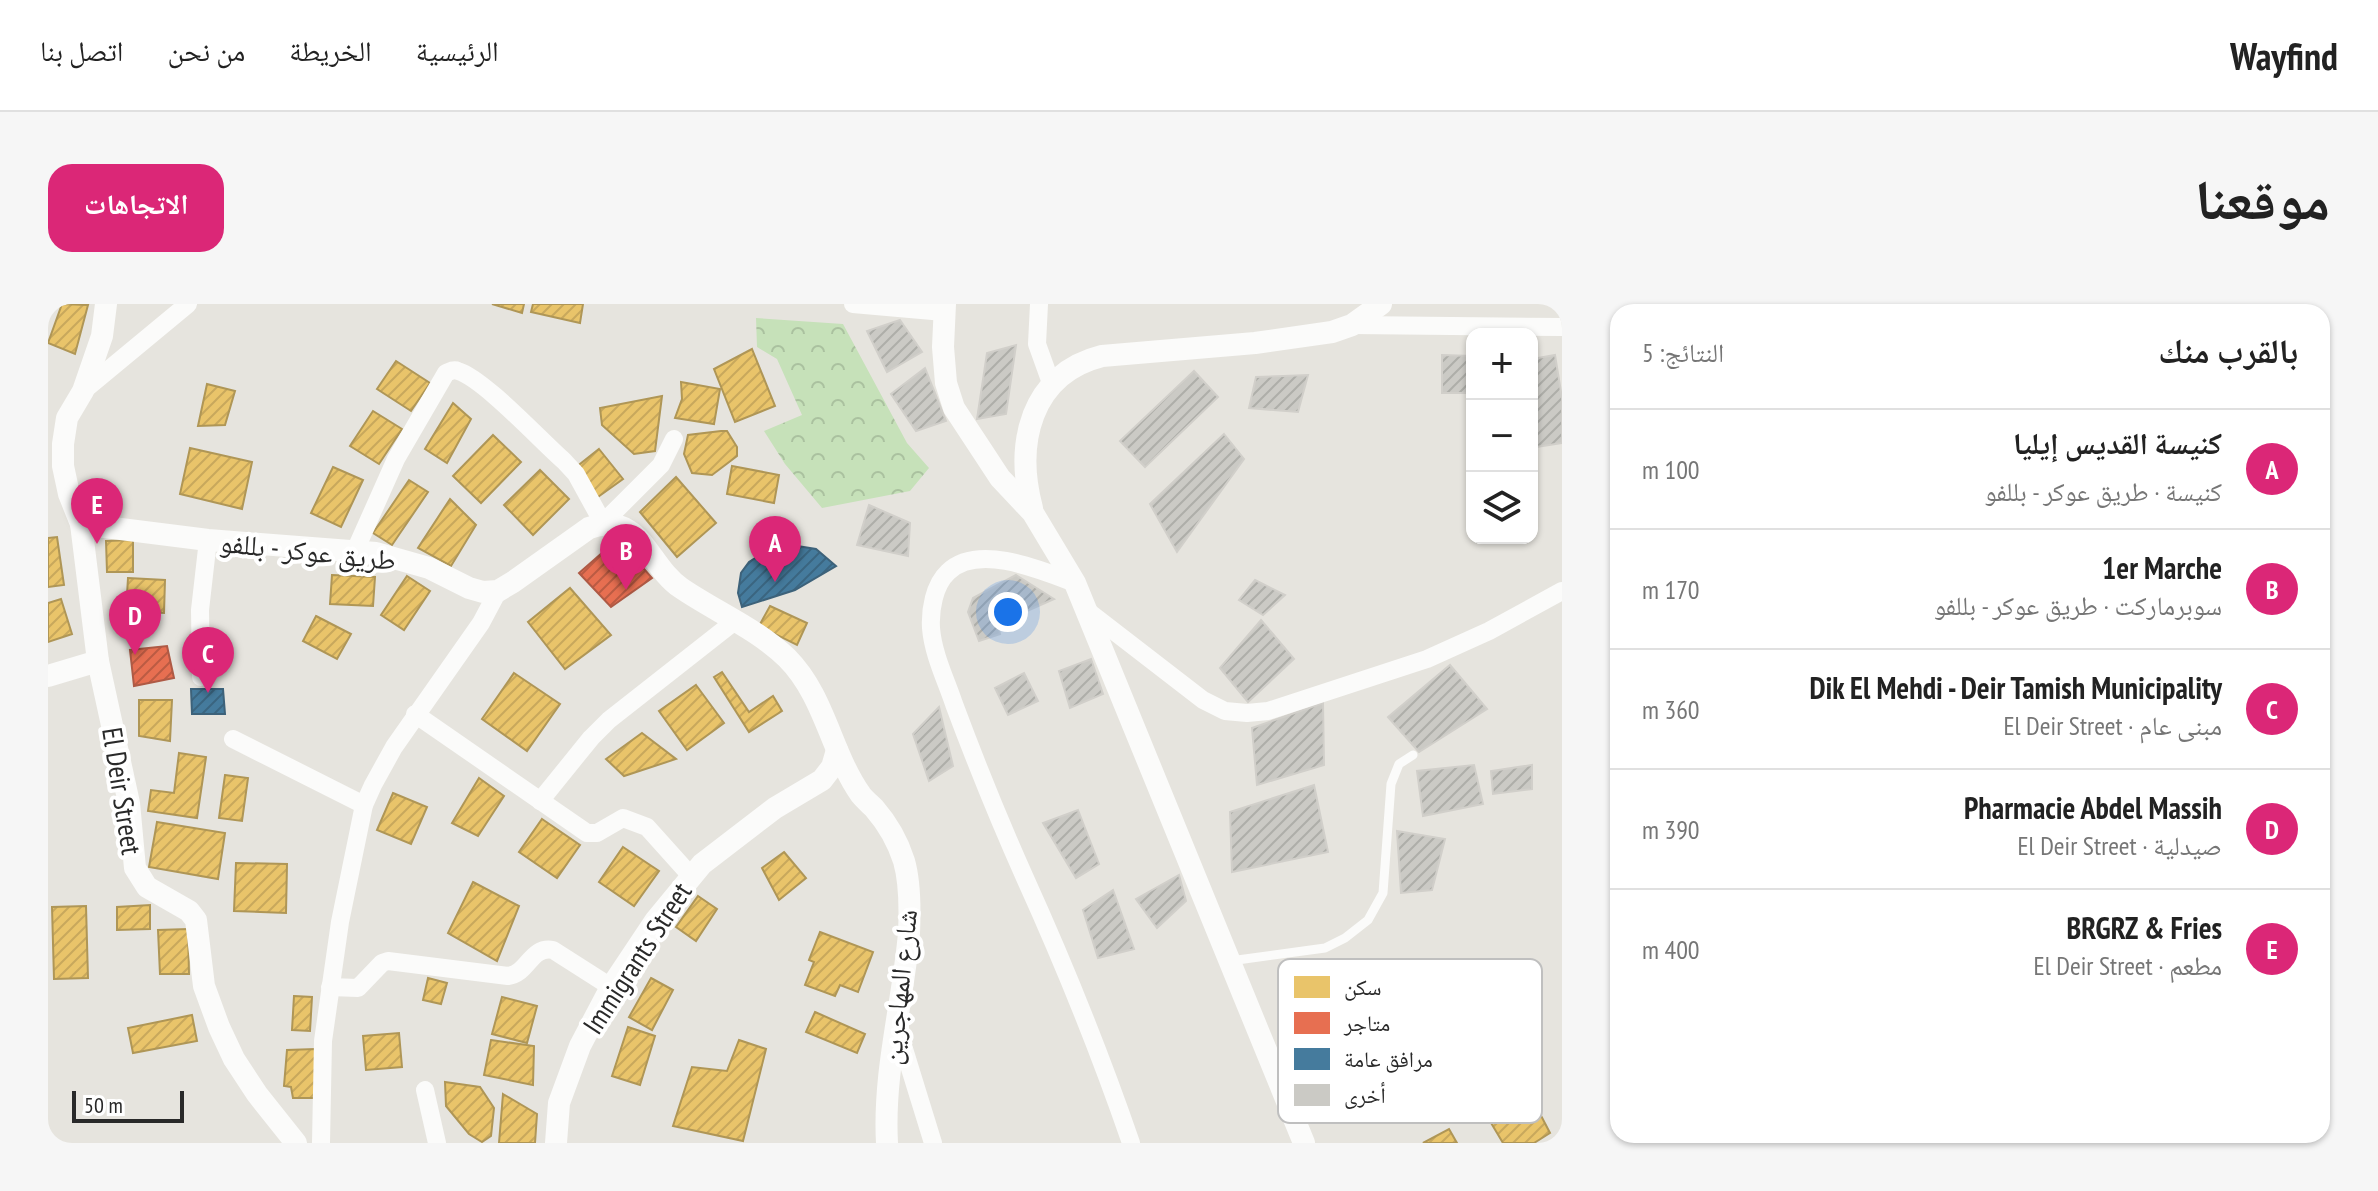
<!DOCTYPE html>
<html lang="ar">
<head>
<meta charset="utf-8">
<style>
	body { margin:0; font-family:"PT Sans Narrow","Noto Naskh Arabic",sans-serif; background:#f6f6f6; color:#222; direction:rtl }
	.controls { position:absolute; right:24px; top:24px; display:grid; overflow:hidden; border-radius:16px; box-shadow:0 2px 6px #0004 }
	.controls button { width:72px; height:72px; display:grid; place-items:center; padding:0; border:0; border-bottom:2px solid #e0e0e0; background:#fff; color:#222; font:40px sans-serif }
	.scale { position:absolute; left:24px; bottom:20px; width:112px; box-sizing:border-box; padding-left:8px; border:4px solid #292929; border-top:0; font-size:22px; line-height:28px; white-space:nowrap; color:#292929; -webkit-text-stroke:6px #fff; paint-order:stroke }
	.you { position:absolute; left:960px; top:308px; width:28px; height:28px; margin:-20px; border:6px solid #fff; border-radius:50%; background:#1a73e8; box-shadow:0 0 0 12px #1a73e833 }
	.badge { display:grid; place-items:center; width:52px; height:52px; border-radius:50%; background:#db2777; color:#fff; font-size:26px; font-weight:700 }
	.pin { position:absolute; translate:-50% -66px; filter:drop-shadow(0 2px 4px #0008) }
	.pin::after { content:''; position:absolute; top:42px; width:28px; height:24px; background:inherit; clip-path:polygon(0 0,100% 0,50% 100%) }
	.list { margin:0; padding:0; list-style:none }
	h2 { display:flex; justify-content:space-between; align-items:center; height:104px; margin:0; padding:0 32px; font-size:34px }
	h2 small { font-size:26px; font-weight:400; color:#767676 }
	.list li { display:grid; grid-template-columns:52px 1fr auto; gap:24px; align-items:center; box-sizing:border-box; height:120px; padding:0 32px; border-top:2px solid #e0e0e0 }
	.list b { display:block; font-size:30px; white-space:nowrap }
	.list p { margin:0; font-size:26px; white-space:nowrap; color:#767676 }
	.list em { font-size:26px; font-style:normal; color:#767676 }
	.icon { flex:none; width:44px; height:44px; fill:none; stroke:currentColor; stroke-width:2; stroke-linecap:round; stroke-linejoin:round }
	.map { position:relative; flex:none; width:1514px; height:839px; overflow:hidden; direction:ltr; border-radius:24px }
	header { display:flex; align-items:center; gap:48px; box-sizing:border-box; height:112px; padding:0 40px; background:#fff; border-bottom:2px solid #e0e0e0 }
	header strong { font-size:38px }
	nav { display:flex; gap:44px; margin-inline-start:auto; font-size:28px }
	.intro { display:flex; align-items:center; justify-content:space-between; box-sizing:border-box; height:192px; padding:0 48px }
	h1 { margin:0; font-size:56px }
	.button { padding:20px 36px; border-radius:24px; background:#db2777; color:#fff; font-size:28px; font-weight:700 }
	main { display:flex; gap:48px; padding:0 48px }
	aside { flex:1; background:#fff; border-radius:24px; box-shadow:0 2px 6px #0004 }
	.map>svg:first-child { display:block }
	.forest { fill:url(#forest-crowns) }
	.homes { fill:url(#homes-hatch); stroke:#af9656; stroke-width:2 }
	.shops { fill:url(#shops-hatch); stroke:#ae5a45; stroke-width:2 }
	.public { fill:url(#public-hatch); stroke:#3d627a; stroke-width:2 }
	.building { fill:url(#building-hatch); stroke:#d1cfca; stroke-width:2 }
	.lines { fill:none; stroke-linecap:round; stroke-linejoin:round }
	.service { stroke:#fbfbfa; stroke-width:9 }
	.minor { stroke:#fbfbfa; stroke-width:18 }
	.tertiary { stroke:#fbfbfa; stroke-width:22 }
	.labels { text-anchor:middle; stroke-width:8; stroke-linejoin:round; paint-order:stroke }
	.street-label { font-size:28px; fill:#292929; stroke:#fff }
	.key { fill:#fff; stroke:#bfbfbf; stroke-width:2 }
	.key-label { font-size:22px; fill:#292929 }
</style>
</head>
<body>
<header>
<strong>Wayfind</strong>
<nav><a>الرئيسية</a><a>الخريطة</a><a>من نحن</a><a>اتصل بنا</a></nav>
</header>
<div class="intro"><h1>موقعنا</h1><a class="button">الاتجاهات</a></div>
<main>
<aside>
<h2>بالقرب منك<small>النتائج: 5</small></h2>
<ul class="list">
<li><span class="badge">A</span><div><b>كنيسة القديس إيليا</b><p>كنيسة · طريق عوكر - بللفو</p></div><em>100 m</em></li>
<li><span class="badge">B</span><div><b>1er Marche</b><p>سوبرماركت · طريق عوكر - بللفو</p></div><em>170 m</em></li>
<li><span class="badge">C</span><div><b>Dik El Mehdi - Deir Tamish Municipality</b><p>مبنى عام · El Deir Street</p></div><em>360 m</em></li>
<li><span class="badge">D</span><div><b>Pharmacie Abdel Massih</b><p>صيدلية · El Deir Street</p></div><em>390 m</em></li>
<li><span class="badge">E</span><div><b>BRGRZ &amp; Fries</b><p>مطعم · El Deir Street</p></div><em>400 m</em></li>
</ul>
</aside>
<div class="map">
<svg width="1514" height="839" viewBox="0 0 1514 839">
	<defs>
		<pattern id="forest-crowns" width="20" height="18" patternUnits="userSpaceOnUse" patternTransform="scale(2)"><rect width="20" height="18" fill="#c6e1b9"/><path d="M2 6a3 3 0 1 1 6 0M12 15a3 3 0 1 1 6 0" fill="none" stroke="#aac19f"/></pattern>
		<pattern id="homes-hatch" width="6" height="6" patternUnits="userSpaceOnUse" patternTransform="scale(2)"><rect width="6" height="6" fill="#e9c46a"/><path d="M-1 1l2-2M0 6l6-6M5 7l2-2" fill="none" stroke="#c8a85c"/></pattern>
		<pattern id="shops-hatch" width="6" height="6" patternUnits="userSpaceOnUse" patternTransform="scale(2)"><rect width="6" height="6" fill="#e76f51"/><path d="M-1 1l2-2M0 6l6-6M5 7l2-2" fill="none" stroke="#bb5b43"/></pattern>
		<pattern id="public-hatch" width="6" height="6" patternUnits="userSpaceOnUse" patternTransform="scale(2)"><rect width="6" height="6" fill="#457b9d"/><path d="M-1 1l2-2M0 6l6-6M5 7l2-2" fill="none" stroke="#3a6580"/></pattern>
		<pattern id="building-hatch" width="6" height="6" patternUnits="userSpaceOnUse" patternTransform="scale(2)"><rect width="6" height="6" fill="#cbcac5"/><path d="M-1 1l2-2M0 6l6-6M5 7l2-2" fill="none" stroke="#aeaea9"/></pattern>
	</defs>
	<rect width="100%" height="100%" fill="#e6e4de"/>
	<path class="forest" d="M708 14 795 20 859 139 881 164 862 187 774 204 737 160 716 127 754 111 729 55 709 43Z"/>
	<g class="homes">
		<path d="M14 0 40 1 27 50 0 39Z"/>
		<path d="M444 0H476L474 9Z"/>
		<path d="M485 0H535L532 19 483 8Z"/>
		<path d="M704 45 727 102 687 118 666 65Z"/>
		<path d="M348 57 382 79 363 107 329 85Z"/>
		<path d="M633 78 672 85 666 120 627 114 634 95Z"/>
		<path d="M159 80 187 87 177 121 150 122Z"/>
		<path d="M614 92 607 147 586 150 554 121 552 104Z"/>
		<path d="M405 99 423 115 399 159 377 145Z"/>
		<path d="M325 107 354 125 331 160 302 142Z"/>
		<path d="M673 127H679L689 143V152L664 171 644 169 636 150 640 131Z"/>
		<path d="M445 131 473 158 433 199 405 172Z"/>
		<path d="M142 144 204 158 194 205 132 190Z"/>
		<path d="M551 145 575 175 550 193 527 164Z"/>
		<path d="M684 162 731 171 726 199 679 190Z"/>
		<path d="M285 163 315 176 293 223 263 209Z"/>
		<path d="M492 166 521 195 485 231 456 201Z"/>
		<path d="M628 173 668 219 629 253 592 208Z"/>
		<path d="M361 176 380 188 344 241 325 229Z"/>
		<path d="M402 195 428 221 403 262 370 244Z"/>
		<path d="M9 233 16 281 0 283V234Z"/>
		<path d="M85 236V268H59L58 237Z"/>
		<path d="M284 271 327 273 325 302 282 300Z"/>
		<path d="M359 272 382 287 356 326 333 311Z"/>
		<path d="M80 274 117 276 116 309 78 307Z"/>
		<path d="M522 284 563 331 517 365 480 318Z"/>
		<path d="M13 295 24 330 0 338V299Z"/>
		<path d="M722 302 759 319 749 341 711 322Z"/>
		<path d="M268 312 303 330 289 355 255 337Z"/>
		<path d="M674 368 701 408 725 392 734 407 701 428 666 373Z"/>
		<path d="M466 369 512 400 479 447 434 415Z"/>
		<path d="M648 381 676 419 639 446 611 407Z"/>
		<path d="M91 396H124L122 437 91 432Z"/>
		<path d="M594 429 628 455 576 472 558 455Z"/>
		<path d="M131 449 158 453 149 514 100 507 103 486 126 489Z"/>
		<path d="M177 471 200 474 194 517 171 514Z"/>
		<path d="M431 474 456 492 430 532 404 519Z"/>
		<path d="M345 489 379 503 363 540 329 526Z"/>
		<path d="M494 515 532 541 509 574 471 548Z"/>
		<path d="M109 518 177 529 170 575 101 563Z"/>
		<path d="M575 543 611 567 586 602 551 578Z"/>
		<path d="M736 548 758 574 731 596 714 564Z"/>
		<path d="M188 559 239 560 238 609 186 607Z"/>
		<path d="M425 578 471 602 449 657 400 629Z"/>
		<path d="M650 592 669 605 648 637 628 623Z"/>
		<path d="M102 601V625L69 626V603Z"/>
		<path d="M38 602 40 674 6 675 4 603Z"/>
		<path d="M140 625 141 670H112L110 626Z"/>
		<path d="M772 628 825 648 810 688 792 681 787 692 757 681 766 658 761 656Z"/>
		<path d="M380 674 399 679 393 700 375 696Z"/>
		<path d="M603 674 625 686 604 726 581 713Z"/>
		<path d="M246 692 264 693 262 727 244 726Z"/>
		<path d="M454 693 489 702 479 739 444 730Z"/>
		<path d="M767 708 817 730 809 749 758 728Z"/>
		<path d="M144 711 149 737 85 749 80 724Z"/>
		<path d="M580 723 607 732 592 781 564 772Z"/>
		<path d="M351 729 354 763 318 766 315 732Z"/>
		<path d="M443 736 486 742 485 781 436 771Z"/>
		<path d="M691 736 718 745 695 837 625 822 644 763 679 767Z"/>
		<path d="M267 745V794H245L243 783 236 782 239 746Z"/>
		<path d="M1475 777 1502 829 1486 839H1455L1424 787Z"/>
		<path d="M397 778 432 783 446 804 443 832 434 838 421 830 398 802Z"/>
		<path d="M455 790 489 810 487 839H451Z"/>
		<path d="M1401 825 1409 839H1375Z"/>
	</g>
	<g class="shops">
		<path d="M570 235 604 274 563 303 531 269Z"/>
		<path d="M119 342 126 374 86 382 82 346Z"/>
	</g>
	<g class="public">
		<path d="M743 241 768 245 788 262 747 286 694 303 690 289 693 269 701 258 720 246Z"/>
		<path d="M143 385H175L177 410H144Z"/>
	</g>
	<g class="building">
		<path d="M852 16 874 48 839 68 819 27Z"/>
		<path d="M968 41 958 110 929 115 939 49Z"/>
		<path d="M1394 51 1424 52V89H1394Z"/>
		<path d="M1507 51 1514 94V139L1488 143 1484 115V55Z"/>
		<path d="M877 64 898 117 868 127 843 90Z"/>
		<path d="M1146 67 1170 93 1097 163 1072 137Z"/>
		<path d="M1260 71 1250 108 1201 104 1208 73Z"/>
		<path d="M1176 130 1196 155 1129 248 1102 200Z"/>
		<path d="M821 201 862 219 860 252 809 241Z"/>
		<path d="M968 271 1006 295 950 320 952 330 931 337 920 308 925 294Z"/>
		<path d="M1207 276 1237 291 1215 311 1191 296Z"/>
		<path d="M1213 316 1246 355 1200 398 1172 364Z"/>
		<path d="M1043 355 1055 390 1022 404 1011 367Z"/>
		<path d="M1402 361 1439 405 1371 448 1340 413Z"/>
		<path d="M976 369 990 397 960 411 947 384Z"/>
		<path d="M1275 399 1276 461 1209 481 1204 424Z"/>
		<path d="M891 403 905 462 881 477 865 430Z"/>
		<path d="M1426 461 1435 500 1375 512 1369 467Z"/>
		<path d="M1484 461V485L1445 490 1443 467Z"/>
		<path d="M1266 481 1280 548 1184 568 1182 508Z"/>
		<path d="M1030 506 1051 560 1028 574 995 519Z"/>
		<path d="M1349 527 1397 535 1384 586 1353 589Z"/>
		<path d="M1131 571 1138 597 1109 624 1088 595Z"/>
		<path d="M1065 586 1086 645 1050 654 1035 606Z"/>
	</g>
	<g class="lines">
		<path class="service" d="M1182 657 1277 644 1297 634 1320 616 1335 589 1343 480 1351 460 1365 451"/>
		<g class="minor">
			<path d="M805 0 896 8"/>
			<path d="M991 0 989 40 1003 79"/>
			<path d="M1304 21 1514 23"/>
			<path d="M35 87 140 0"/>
			<path d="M307 247 348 155 398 69C403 67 405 65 410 67 436 75 492 136 516 157L528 170 555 219 613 161 626 135"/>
			<path d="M1027 279C993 266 930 239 900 268 886 281 882 306 883 324 885 350 898 376 906 400 928 459 951 516 977 574 1016 660 1052 749 1083 839"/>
			<path d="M1041 308 1155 396 1177 407 1199 409 1220 407 1379 355 1441 327 1514 287"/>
			<path d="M153 373 152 306 160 236"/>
			<path d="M367 410 539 529H549L575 514 599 523 643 572"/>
			<path d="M185 435 316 501"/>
			<path d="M492 497 543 434 561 416 687 317"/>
			<path d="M282 683 310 684 334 659 340 657 460 672C481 669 482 642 505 646L563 683"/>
			<path d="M848 719 885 839"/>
			<path d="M377 786 389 839"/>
			<path d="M273 839 275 737 292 618 316 501 325 481 346 443 433 319 450 287"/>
		</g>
		<g class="tertiary">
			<path d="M58 0 54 32 35 87 19 114 15 140V162L21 190 33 220 50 357 81 499 87 564 99 583 141 607 148 616 156 682 171 723 186 755 209 790 248 839"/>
			<path d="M897 0 895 43 898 79 906 104 952 174 985 209 1027 279 1256 839"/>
			<path d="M984 204C967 140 982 70 1054 52L1207 39 1284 28 1304 21 1333 0"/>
			<path d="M33 220 160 236 328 249 381 264 421 284 435 288 450 287 465 278 541 224C593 206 599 261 633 284 668 308 708 324 739 354 777 392 783 449 813 491 817 496 822 500 826 504 839 519 850 538 856 557 862 578 862 607 861 629 855 699 835 768 839 839"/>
			<path d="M0 372 50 357"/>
			<path d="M508 839 511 799 532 742 563 683 607 617 654 560 727 504 774 476 784 463 789 446"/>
		</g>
	</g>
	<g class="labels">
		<g class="street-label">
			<text transform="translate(260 247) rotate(6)" y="10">طريق عوكر - بللفو</text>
			<text transform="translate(74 487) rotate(81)" y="10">El Deir Street</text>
			<text transform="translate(589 654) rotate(-57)" y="10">Immigrants Street</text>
			<text transform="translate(851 683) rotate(-84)" y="10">شارع المهاجرين</text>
		</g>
	</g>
	<rect x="1230" y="655" width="264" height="164" rx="12" class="key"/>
	<rect x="1246" y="672" width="36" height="22" fill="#e9c46a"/>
	<rect x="1246" y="708" width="36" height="22" fill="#e76f51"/>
	<rect x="1246" y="744" width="36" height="22" fill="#457b9d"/>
	<rect x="1246" y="780" width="36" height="22" fill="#cbcac5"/>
	<g class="key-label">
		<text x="1296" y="691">سكن</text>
		<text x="1296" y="727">متاجر</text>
		<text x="1296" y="763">مرافق عامة</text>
		<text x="1296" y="799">أخرى</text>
	</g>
</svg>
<div class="controls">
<button>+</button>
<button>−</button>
<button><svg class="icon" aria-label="layers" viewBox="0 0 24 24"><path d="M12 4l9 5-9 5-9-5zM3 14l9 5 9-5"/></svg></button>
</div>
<div class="scale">50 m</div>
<div class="you"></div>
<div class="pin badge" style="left:727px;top:278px">A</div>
<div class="pin badge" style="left:578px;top:286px">B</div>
<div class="pin badge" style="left:160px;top:389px">C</div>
<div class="pin badge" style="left:87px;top:351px">D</div>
<div class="pin badge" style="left:49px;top:240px">E</div>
</div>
</main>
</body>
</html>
